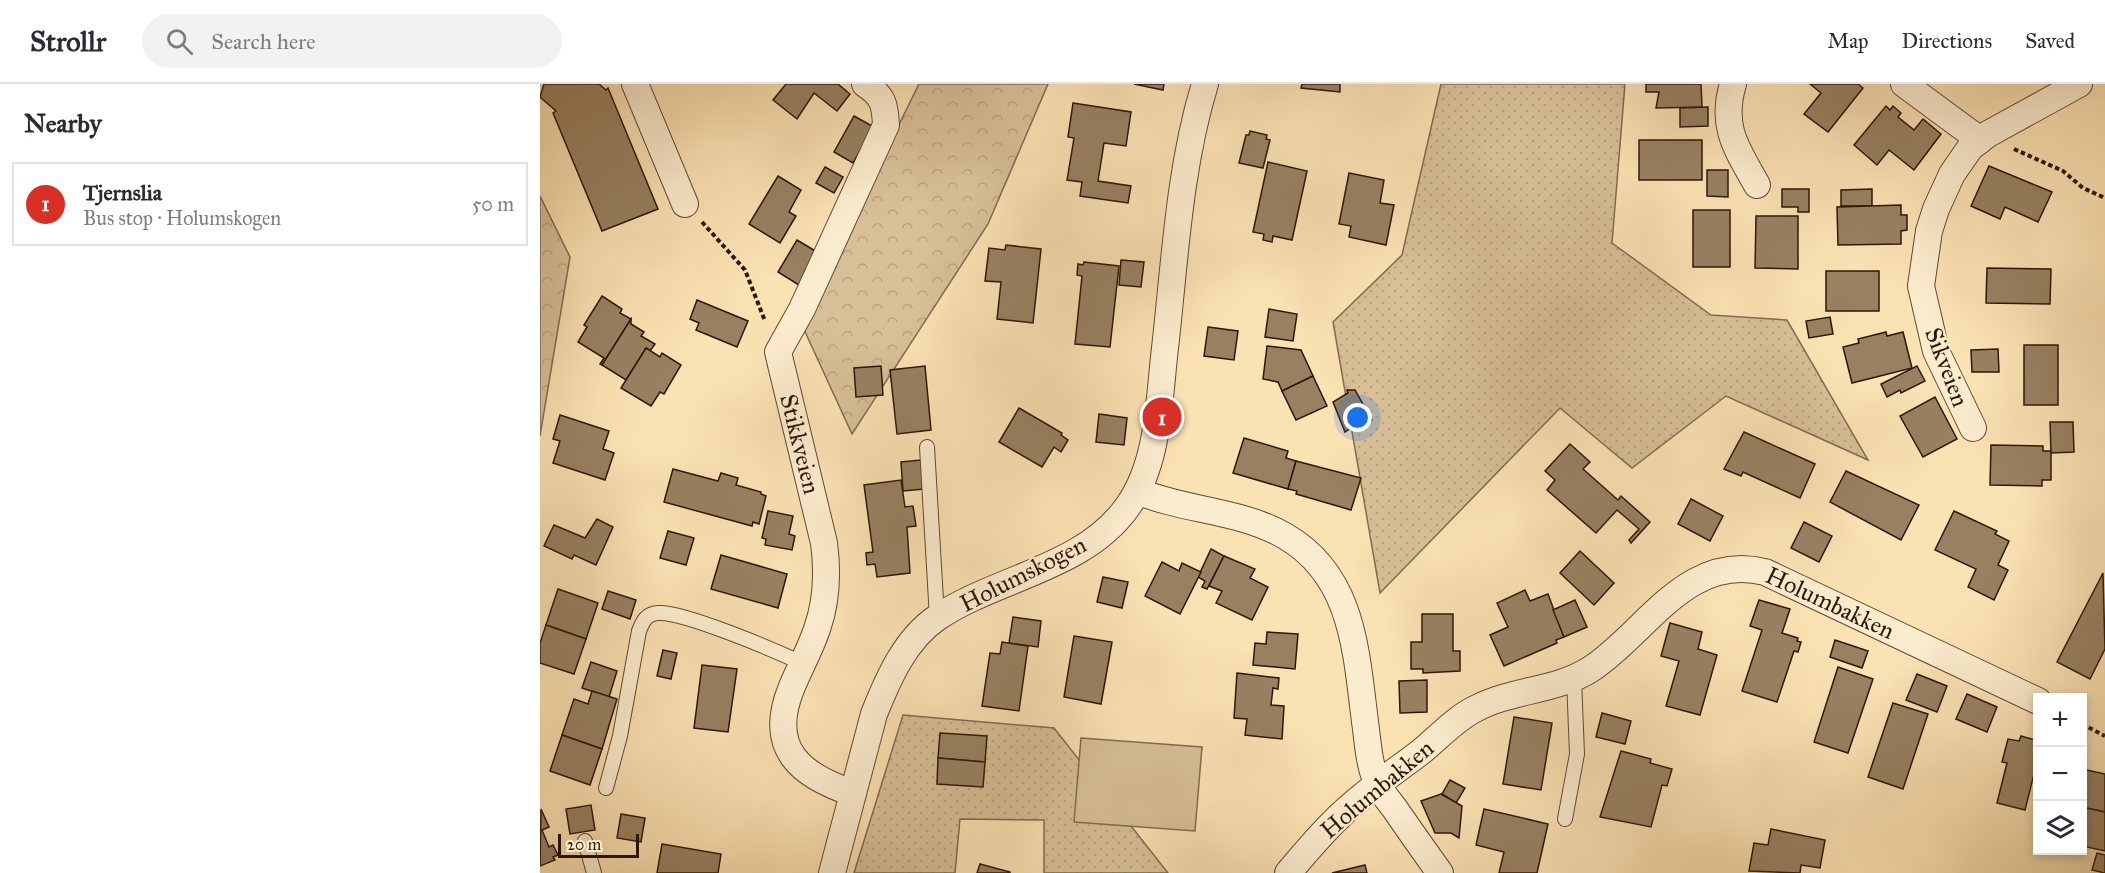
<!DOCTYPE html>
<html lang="en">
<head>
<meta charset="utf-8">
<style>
	body { margin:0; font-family:"IM FELL Great Primer",serif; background:#f2f2f3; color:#2b2b33 }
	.controls { position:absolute; right:18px; bottom:18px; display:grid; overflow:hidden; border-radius:0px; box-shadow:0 3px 9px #0003 }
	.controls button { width:54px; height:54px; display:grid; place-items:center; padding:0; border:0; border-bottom:2px solid #e1e1e2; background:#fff; color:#2b2b33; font:30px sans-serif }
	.scale { position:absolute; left:18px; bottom:15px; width:81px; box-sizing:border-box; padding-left:6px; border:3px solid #2c1709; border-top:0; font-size:16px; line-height:21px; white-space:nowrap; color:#2c1709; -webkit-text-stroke:4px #fcecce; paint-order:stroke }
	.you { position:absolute; left:818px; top:334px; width:21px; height:21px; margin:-15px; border:4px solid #fff; border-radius:50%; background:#1a73e8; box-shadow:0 0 0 9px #1a73e833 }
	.badge { display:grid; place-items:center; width:39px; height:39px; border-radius:50%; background:#d93025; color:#fff; font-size:20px; font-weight:700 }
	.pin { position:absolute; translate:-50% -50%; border:3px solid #fff; box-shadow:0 2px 6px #0006 }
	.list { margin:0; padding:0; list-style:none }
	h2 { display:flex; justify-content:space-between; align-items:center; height:78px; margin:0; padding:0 24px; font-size:26px }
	h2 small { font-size:20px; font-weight:400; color:#7c7c81 }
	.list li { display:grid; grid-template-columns:39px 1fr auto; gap:18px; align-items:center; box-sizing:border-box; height:84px; margin:0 12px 12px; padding:0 12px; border:2px solid #e1e1e2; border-radius:0px }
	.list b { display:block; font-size:22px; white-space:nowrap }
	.list p { margin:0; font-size:20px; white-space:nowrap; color:#7c7c81 }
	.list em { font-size:20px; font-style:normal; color:#7c7c81 }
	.icon { flex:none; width:33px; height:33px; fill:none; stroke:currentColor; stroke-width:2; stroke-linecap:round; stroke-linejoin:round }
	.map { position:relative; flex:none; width:1565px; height:789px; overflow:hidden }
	header { display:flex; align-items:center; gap:36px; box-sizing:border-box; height:84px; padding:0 30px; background:#fff; border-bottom:2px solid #e1e1e2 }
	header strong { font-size:28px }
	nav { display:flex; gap:33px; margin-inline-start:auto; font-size:21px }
	.search { width:420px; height:54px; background:#f2f2f3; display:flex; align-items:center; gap:15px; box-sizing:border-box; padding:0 21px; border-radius:33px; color:#7c7c81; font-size:22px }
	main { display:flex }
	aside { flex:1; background:#fff }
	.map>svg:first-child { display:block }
	.grass { fill:url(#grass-dots); stroke:#826b50; stroke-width:1.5 }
	.forest { fill:url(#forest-crowns); stroke:#826b50; stroke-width:1.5 }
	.pitch { fill:#d8bf96; stroke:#826b50; stroke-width:1.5 }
	.building { fill:#988161; stroke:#2c1709; stroke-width:1.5 }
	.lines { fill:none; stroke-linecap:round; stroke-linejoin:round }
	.service-casing { stroke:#604a34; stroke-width:16 }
	.minor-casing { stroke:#604a34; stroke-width:28 }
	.path { stroke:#2c1709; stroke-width:4; stroke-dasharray:4.5 3; stroke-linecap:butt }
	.service { stroke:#fcecce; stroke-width:14 }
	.minor { stroke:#fcecce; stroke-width:26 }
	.labels { text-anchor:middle; stroke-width:4.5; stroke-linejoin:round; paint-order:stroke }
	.street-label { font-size:24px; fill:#2c1709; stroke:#fcecce }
</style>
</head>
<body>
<header>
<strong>Strollr</strong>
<div class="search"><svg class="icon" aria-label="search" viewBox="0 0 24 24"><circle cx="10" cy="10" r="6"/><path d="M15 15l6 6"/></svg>Search here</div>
<nav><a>Map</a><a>Directions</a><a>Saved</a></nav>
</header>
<main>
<aside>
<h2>Nearby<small></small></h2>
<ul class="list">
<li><span class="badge">1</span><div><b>Tjernslia</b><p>Bus stop · Holumskogen</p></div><em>50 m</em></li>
</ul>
</aside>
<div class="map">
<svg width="1565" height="789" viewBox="0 0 1565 789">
	<defs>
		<pattern id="grass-dots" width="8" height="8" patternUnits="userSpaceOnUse" patternTransform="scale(1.5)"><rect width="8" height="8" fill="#d8bf96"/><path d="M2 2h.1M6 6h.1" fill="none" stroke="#baa380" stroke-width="1.8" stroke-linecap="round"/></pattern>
		<pattern id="forest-crowns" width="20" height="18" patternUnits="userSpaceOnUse" patternTransform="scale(1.5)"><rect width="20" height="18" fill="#d8bf96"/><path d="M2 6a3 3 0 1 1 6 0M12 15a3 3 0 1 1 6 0" fill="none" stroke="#baa380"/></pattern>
	</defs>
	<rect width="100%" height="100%" fill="#fbe2b3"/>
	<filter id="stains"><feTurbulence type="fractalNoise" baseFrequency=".00333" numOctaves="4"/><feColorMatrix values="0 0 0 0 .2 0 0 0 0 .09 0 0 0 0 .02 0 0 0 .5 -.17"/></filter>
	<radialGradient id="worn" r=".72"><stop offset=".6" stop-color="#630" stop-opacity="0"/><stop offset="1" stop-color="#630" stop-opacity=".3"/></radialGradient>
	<g class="grass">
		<path d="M901 0H1085L1072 159 1171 231 1247 236 1328 376 1186 312 1092 384 1020 324 840 509 793 238 862 171Z"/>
		<path d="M363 631 514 644 628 789H504V736L420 735 415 789H314Z"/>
	</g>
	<g class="forest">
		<path d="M379 0H508L448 140 312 350 261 239Z"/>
		<path d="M0 112 30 173 0 352Z"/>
	</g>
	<path class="pitch" d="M541 654 662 663 655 747 534 738Z"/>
	<g class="building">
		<path d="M4 0H59L66 6 68 4 118 125 62 147 13 29 16 27 0 13Z"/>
		<path d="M246 0H298L310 10 297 27 274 9 257 35 233 16Z"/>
		<path d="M594 0H624L623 6Z"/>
		<path d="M762 0H800V8L761 4Z"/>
		<path d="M1106 0H1161L1162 23 1116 24 1119 8H1106Z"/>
		<path d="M1270 0H1318L1323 4 1288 48 1264 30 1281 9Z"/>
		<path d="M533 19 591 28 586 62 564 59 558 97 591 102 588 119 540 112 542 98 527 96 534 54 528 53Z"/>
		<path d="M1346 22 1350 26 1353 22 1361 29 1358 33 1374 46 1383 35 1401 50 1374 86 1349 66 1337 81 1314 61Z"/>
		<path d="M1168 23V42L1140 43V24Z"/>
		<path d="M314 32 334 43 313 79 294 68Z"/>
		<path d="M710 47 727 51 726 55 730 56 723 84 699 79 706 51H709Z"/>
		<rect x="1099" y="56" width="63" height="40"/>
		<path d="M728 78 767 87 752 156 733 152 732 158 723 156 724 150 713 148Z"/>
		<path d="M1449 82 1512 108 1498 138 1465 123 1460 135 1431 122Z"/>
		<path d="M285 83 303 93 294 109 276 99Z"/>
		<path d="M1167 86H1188V113L1167 112Z"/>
		<path d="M809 89 844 96 840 119 854 121 846 161 809 153 811 142 799 140Z"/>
		<path d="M238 92 261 106 249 128 256 132 240 159 209 140Z"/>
		<path d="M1242 105H1269V128H1258V123H1242Z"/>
		<path d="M1332 105V122H1301V106Z"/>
		<path d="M1361 121V131H1367V146L1361 147V160L1298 161 1297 123Z"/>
		<rect x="1153" y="126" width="37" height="57"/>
		<path d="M1216 132H1258V185L1215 184Z"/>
		<path d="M257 156 282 171 262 203 238 188Z"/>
		<path d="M466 161 501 165 493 239 457 235 461 198 445 197 449 164 465 166Z"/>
		<path d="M581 176 604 178 601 203 579 201Z"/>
		<path d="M544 178 579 182 570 263 535 260 542 192 537 191 538 180 543 181Z"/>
		<path d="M1447 184 1511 185 1510 220 1446 219Z"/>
		<rect x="1286" y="187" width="53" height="40"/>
		<path d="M62 212 82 225 80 229 91 235 62 281 60 280 64 274 38 258 47 243 44 241Z"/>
		<path d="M157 216 208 237 197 263 156 246 159 239 150 235Z"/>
		<path d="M729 225 757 230 753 257 725 253Z"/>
		<path d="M1290 233 1293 250 1269 254 1266 237Z"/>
		<path d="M91 235V240L104 248 101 252 115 260 110 267 106 264 86 296 62 281Z"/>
		<path d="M668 243 698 247 694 276 664 272Z"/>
		<path d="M1346 248 1347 252 1363 248 1372 284 1312 299 1303 263 1319 259 1318 255Z"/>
		<rect x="1484" y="261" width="34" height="60"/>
		<path d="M727 262 761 266 773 292 742 307 738 298 723 295Z"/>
		<path d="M106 264 120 273 122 269 141 281 124 310 120 308 111 322 81 304Z"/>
		<path d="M1458 265 1459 288H1432L1431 266Z"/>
		<path d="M341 282 343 311 316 313 314 284Z"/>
		<path d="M385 282 391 346 357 350 350 286Z"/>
		<path d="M1377 282 1385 297 1361 309 1360 306 1347 313 1341 300Z"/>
		<path d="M773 292 787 322 756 336 742 307Z"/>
		<path d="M807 306H815L832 336 818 346 815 341 805 348 793 318 808 309Z"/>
		<path d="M1395 313 1417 355 1383 373 1360 332Z"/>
		<path d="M479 324 522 349 521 351 528 356 521 368 514 363 502 383 459 358Z"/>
		<path d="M559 330 587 334 584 361 556 358Z"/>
		<path d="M20 331 69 347 63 365 74 369 65 396 13 379 20 357 13 355Z"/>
		<path d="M1510 338H1533L1534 368 1511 369Z"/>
		<path d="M1204 348 1275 380 1260 414 1203 388 1201 392 1184 385Z"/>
		<path d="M704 354 748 367 746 374 756 377 748 405 693 389Z"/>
		<path d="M1030 360 1050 378 1043 385 1078 416 1081 412 1110 438 1091 459 1089 456 1099 445 1077 426 1056 449 1007 406 1015 396 1005 387Z"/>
		<path d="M1451 361 1503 362V367H1511V396H1502V402L1450 401Z"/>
		<path d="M381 376 384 405 363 407 361 378Z"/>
		<path d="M756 377 821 394 811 426 756 410 757 407 748 405Z"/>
		<path d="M133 385 178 397 181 389 198 394 196 401 221 408V410L226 412 219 440 213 438 212 442 124 418Z"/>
		<path d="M1306 387 1379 421 1361 456 1290 418Z"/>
		<path d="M361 396 365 423 373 422 376 442 367 443 370 489 337 493 335 480 327 481 326 469 333 468 324 401Z"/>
		<path d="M1151 415 1183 432 1170 457 1138 440Z"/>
		<path d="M228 427 253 432 249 450 255 452 252 466 225 461 226 455 222 454Z"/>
		<path d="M1414 427 1457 447 1455 450 1469 457 1458 481 1468 486 1454 516 1428 503 1436 485 1395 466Z"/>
		<path d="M57 435 73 443 56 481 34 471 32 475 4 462 14 441 45 454Z"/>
		<path d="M1264 438 1292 452 1279 478 1251 464Z"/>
		<path d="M128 447 154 454 146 481 120 474Z"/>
		<path d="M671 465 684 472 667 505 662 503 665 497 658 493Z"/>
		<path d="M1040 467 1074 499 1054 521 1020 489Z"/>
		<path d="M181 471 247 490 238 524 171 505Z"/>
		<path d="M684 472 715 485 710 494 728 503 712 536 676 519 682 507 669 502Z"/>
		<path d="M622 478 639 487 642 479 661 488 640 530 605 512Z"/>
		<path d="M1563 489 1565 565 1550 595 1517 578Z"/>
		<path d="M563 493 588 498 582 524 557 518Z"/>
		<path d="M18 505 58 519 46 555 6 541Z"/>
		<path d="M985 506 990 517 1008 510 1024 553 1016 556 1017 559 964 582 950 551 968 543 957 519Z"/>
		<path d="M68 507 96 516 90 535 62 525Z"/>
		<path d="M1035 516 1047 543 1024 553 1013 526Z"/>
		<path d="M1219 516 1250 525 1242 549 1258 554 1257 557 1261 558 1258 568 1254 567 1237 618 1202 607 1222 546 1210 542Z"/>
		<path d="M882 530H913V567H920V587L883 589V585H871V558H882Z"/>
		<path d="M473 533 501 537 498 563 469 559Z"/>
		<path d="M1130 539 1162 548 1158 565 1177 571 1160 631 1126 622 1139 577 1121 572Z"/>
		<path d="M6 541 46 555 34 590 0 579V559Z"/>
		<path d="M727 548 758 550 755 585 713 581 715 559 726 560Z"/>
		<path d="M534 552 572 558 561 620 524 613Z"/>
		<path d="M1295 556 1328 567 1322 584 1290 573Z"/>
		<path d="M462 558 488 562 479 627 442 622 450 569 460 570Z"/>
		<path d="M123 566 137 569 131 595 117 592Z"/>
		<path d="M51 578 77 587 69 613 42 604Z"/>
		<path d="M162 581 197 585 188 648 154 644Z"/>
		<path d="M1298 583 1333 595 1308 669 1274 658Z"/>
		<path d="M697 589 739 594 738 605 733 604 731 621 744 622 742 655 705 651 707 635 694 634Z"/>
		<path d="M1377 590 1407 602 1397 628 1366 616Z"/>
		<path d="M887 596V628L860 629 859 597Z"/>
		<path d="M52 607 77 615 62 665 22 651 34 615 48 620Z"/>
		<path d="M1427 610 1457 623 1447 648 1416 635Z"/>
		<path d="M1353 619 1388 630 1363 705 1328 693Z"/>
		<path d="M1062 629 1091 637 1085 660 1056 653Z"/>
		<path d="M974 633 1012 639 1001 706 963 700Z"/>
		<path d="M400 649 447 652 445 678 398 674Z"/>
		<path d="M22 651 62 665 50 701 10 687Z"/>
		<path d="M1481 652 1498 657V687L1495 686 1485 726 1457 719 1467 679 1462 678 1468 655 1479 657Z"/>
		<path d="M1081 667 1111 675 1110 679 1132 685 1127 702 1122 701 1111 743 1060 733Z"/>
		<path d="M398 674 445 678 443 703 397 700Z"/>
		<path d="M1542 685 1565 690V728L1542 723Z"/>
		<path d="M910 696 925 704 916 719 902 710Z"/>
		<path d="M901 710 922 722 919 754 911 749H895L881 717Z"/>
		<path d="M51 721 55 746 30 750 26 725Z"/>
		<path d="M1542 723 1565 728V767L1542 762Z"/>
		<path d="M1 725 9 743 2 746 9 763 13 761 18 771 13 773 15 776 0 782Z"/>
		<path d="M944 725 1008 740 997 789H959L964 768 936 761Z"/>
		<path d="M81 730 105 734 101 758 77 754Z"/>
		<path d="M1231 745 1285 756 1280 784 1261 781 1260 789 1209 787 1214 759 1228 761Z"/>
		<path d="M122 760 181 770 178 789H117Z"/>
		<path d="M1557 769 1565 771V789L1552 786Z"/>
		<path d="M440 780 470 788V789H437Z"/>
		<path d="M825 781 827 789H792Z"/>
	</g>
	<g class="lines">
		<g class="service-casing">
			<g id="service">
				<path d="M387 363 397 534"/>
				<path d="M66 704 80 652 99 547C103 537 106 530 118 529 143 527 236 567 262 579"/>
				<path d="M1025 735 1037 670 1034 595"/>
				<path d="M45 757 54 789"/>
			</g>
		</g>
		<g class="minor-casing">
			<g id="minor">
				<path d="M95 0 145 120"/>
				<path d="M1193 0C1180 43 1197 65 1217 101"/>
				<path d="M1364 0 1440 56"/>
				<path d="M1433 344 1396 267 1381 202 1389 147 1396 125 1412 90 1430 64 1448 50 1539 0"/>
				<path d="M597 407C645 427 700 426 745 452 816 493 816 573 826 645 828 663 830 683 837 699 841 708 849 717 855 725 870 747 885 768 900 789"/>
				<path d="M313 709C261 692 227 665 251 605 259 585 270 566 277 545 287 517 288 489 284 459L238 268 262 225 346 41C345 20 343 12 325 0"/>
				<path d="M292 789 334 630C348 595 365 555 398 533 458 493 545 484 588 422 619 379 619 314 625 264 635 176 639 85 665 0"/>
				<path d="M748 789C766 768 783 747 803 729 827 706 856 687 882 667 900 652 915 635 935 625 972 605 1015 608 1051 585 1106 549 1147 468 1225 488L1498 617"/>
			</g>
		</g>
		<g class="path">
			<path d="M1474 65 1523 87 1543 104 1565 114"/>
			<path d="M162 138 205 186 225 237"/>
			<path d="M1542 640 1565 652"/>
		</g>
		<use href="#service" class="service"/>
		<use href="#minor" class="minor"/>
	</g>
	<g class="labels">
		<g class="street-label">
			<text transform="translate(1407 283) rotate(69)" y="8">Sikveien</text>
			<text transform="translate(260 360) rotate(76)" y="8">Stikkveien</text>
			<text transform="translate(483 490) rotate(-27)" y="8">Holumskogen</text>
			<text transform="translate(1290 519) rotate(25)" y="8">Holumbakken</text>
			<text transform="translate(837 705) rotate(-40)" y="8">Holumbakken</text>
		</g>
	</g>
	<rect width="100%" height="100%" filter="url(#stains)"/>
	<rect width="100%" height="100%" fill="url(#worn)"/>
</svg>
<div class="controls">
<button>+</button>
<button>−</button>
<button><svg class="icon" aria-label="layers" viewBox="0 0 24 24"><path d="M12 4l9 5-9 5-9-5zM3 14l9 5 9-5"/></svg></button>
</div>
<div class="scale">20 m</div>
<div class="you"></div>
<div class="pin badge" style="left:622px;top:333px">1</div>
</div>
</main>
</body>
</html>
